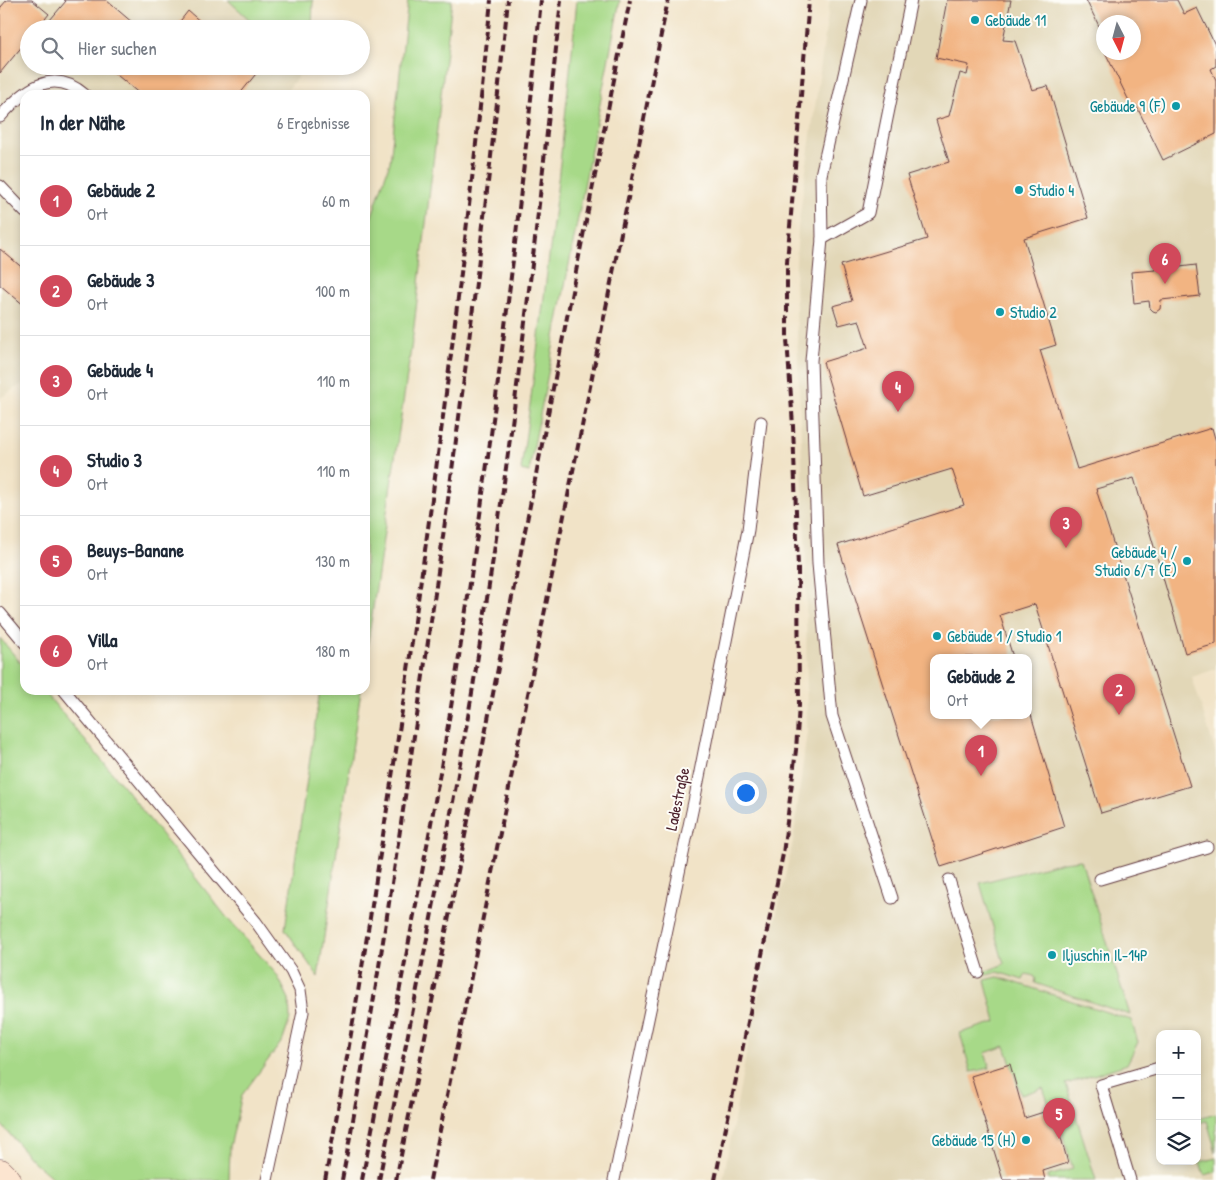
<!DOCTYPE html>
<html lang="de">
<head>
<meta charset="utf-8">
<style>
	body { margin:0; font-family:"Patrick Hand",sans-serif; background:#f6f6f7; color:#1f2937 }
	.controls { position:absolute; right:15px; bottom:15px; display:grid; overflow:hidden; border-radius:10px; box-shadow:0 2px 8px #0003 }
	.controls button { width:45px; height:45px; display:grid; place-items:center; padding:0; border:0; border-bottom:1px solid #e0e1e3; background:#fff; color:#1f2937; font:25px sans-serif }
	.compass { position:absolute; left:1096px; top:15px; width:45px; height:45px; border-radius:50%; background:#fff; box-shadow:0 2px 8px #0003; rotate:174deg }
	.you { position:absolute; left:745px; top:792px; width:18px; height:18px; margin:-12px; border:4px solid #fff; border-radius:50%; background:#1a73e8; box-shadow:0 0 0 8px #1a73e833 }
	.badge { display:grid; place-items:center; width:32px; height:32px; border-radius:50%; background:#d1495b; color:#fff; font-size:16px; font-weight:700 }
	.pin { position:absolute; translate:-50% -41px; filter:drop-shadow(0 1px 2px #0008) }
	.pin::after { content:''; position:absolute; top:26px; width:18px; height:15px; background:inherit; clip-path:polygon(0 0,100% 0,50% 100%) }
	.popup { position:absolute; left:930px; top:654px; width:102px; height:65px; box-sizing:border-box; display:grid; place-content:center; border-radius:10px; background:#fff; filter:drop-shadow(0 1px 4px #0005); font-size:16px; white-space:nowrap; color:#747a83 }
	.popup b { font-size:19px; color:#1f2937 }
	.popup::after { content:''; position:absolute; left:50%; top:100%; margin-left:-10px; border:10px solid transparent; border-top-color:#fff }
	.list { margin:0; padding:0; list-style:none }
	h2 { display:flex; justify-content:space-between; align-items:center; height:65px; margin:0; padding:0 20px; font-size:21px }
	h2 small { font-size:16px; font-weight:400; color:#747a83 }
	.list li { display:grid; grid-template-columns:32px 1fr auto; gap:15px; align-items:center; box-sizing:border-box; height:90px; padding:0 20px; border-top:1px solid #e0e1e3 }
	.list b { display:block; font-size:19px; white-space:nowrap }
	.list p { margin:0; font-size:16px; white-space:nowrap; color:#747a83 }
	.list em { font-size:16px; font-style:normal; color:#747a83 }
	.icon { flex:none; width:28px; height:28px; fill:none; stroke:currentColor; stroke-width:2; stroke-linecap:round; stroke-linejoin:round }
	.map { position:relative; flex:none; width:1216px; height:1180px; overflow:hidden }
	.search { position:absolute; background:#fff; box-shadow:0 2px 8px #0003; left:20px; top:20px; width:350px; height:55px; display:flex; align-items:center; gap:12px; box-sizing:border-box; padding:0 18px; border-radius:28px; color:#747a83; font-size:19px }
	.panel { position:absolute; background:#fff; box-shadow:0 2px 8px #0003; left:20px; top:90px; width:350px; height:605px; border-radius:15px }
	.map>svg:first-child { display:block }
	.built { fill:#e2d7b7; fill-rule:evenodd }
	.green { fill:#a7d988; stroke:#787c5a }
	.building { fill:#f2b482 }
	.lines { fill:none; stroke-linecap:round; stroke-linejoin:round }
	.service-casing { stroke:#633c42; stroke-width:13 }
	.secondary-casing { stroke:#633c42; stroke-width:29 }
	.service { stroke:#fff; stroke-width:11 }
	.secondary { stroke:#fce5d0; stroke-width:28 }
	.rail { stroke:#4a1f2b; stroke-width:4; stroke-dasharray:8 4; stroke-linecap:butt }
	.culture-dot { fill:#0f9aa8; stroke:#fdfcf7; stroke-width:2 }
	.labels { text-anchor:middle; stroke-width:4; stroke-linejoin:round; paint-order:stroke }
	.culture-label { font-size:16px; fill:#0d838f; stroke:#fdfcf7; text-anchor:start }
	.street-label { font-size:16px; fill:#4a1f2b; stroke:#fdfcf7 }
</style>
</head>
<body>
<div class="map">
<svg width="1216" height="1180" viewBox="0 0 1216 1180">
	<rect width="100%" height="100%" fill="#fdfcf7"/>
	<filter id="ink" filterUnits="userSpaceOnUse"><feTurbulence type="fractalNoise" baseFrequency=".02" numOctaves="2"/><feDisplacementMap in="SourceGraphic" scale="10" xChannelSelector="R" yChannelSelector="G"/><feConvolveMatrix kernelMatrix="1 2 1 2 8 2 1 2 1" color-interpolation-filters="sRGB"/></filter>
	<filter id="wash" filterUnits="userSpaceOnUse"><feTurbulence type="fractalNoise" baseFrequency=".0096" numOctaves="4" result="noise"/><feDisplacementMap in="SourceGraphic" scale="20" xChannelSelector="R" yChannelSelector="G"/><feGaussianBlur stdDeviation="1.12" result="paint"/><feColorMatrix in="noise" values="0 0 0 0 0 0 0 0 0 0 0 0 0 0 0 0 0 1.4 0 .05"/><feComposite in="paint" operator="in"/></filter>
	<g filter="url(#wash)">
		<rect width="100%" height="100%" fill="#f1e3c7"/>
		<g class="built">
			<path d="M0 0H228L260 29H29V66H302L304 68 284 95H25V382L0 398Z"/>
			<path d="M830 0H1216V669L1192 677 1216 754V1180H723L751 1028 793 841 807 732 806 565 795 282 798 227ZM1104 22H1134V52H1104ZM934 657H1028V715H934ZM1160 1034H1197V1161H1160Z"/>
		</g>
		<g class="green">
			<path d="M228 0H313L312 29H260Z"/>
			<path d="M408 0H452L413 335 365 662V236L390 162Z"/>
			<path d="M577 0H620L529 472 521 470C543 313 562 157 577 0Z"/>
			<path d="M0 638 25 668V690H43L124 787 228 919 277 975 289 999 290 1019 283 1040 242 1095 230 1147 229 1180H55L32 1160 0 1123Z"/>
			<path d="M320 690H361L318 977 285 929Z"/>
			<path d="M1081 860 1130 1015 1035 983 1036 979 1034 976 1026 974 1023 980 998 972 983 976 982 973 1004 964 980 883 1063 862Z"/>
			<path d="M998 977 1131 1020 1138 1042 1127 1064 1066 1084 1096 1180H1049L1048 1176 1073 1169 1054 1106 1050 1107 1043 1088 1021 1095 1005 1046 985 1053 990 1068 971 1072 960 1033 996 1022 985 980Z"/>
			<path d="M1216 1114V1152L1207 1121 1197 1123V1119Z"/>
			<path d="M1216 1158V1172L1204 1175 1200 1162Z"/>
		</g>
		<g id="blocks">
			<g class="building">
				<path d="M7 0H32L49 14 37 29H29V38L0 73V8Z"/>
				<path d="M64 0H106L140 29H61L50 20 66 1Z"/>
				<path d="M947 0H1011L1003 40 1015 41 1032 90 1048 86 1088 218 1024 238 1056 345 1040 350 1077 469 1212 428 1216 442V644L1185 653 1134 478 1096 489 1190 786 1101 813 1035 604 1000 615 1013 657H934V715H1028L1029 708 1064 827 941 867 838 545 964 505 952 469 863 496 823 362 868 348 859 320 839 325 833 306 852 301 841 265 927 239 907 175 949 162 936 120 949 116 960 73 967 75 969 65 936 58Z"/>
				<path d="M1086 0H1177L1184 14 1197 8 1216 47V66L1211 69 1216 80V134L1163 160 1136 105 1132 107 1105 52H1134V22H1104V36Z"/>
				<path d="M188 11 209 29H174Z"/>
				<path d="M106 66H255L259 70 239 95H141Z"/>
				<path d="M0 249 25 270V306L0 285Z"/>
				<path d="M1163 259 1170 261 1172 268 1196 265 1200 296 1161 300 1160 309 1156 312 1153 311 1150 308 1149 301 1134 303 1131 272 1156 270 1157 263Z"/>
				<path d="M1010 1064 1025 1118 1053 1109 1068 1163 1043 1171 1045 1180H1003L971 1076Z"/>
			</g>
		</g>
	</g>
	<g filter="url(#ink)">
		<use href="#blocks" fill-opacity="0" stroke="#633c42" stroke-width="1"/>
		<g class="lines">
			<g class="service-casing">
				<g id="service">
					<path d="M861 0 821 175 822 239 811 361 818 564 832 716 892 898"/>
					<path d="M0 117C24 90 52 66 85 95"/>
					<path d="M0 186 25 212"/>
					<path d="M822 239 868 213 911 0"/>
					<path d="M0 613 25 643"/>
					<path d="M64 690 256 922 291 971 300 990 303 1012 267 1180"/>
					<path d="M1100 879 1207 847"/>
					<path d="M949 880 978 972"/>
					<path d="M614 1180 695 797 748 530 761 422"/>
					<path d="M1130 1180 1101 1085 1159 1068"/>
				</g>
			</g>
			<g class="secondary-casing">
				<path id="secondary" d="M0 1173 7 1180"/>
			</g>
			<use href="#service" class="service"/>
			<use href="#secondary" class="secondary"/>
			<g class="rail">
				<path d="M325 1180C353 1031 376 881 399 731 435 488 467 244 491 0"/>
				<path d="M342 1180C369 1037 391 893 412 749 450 500 482 250 508 0"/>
				<path d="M362 1180C397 1002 434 823 461 643 494 429 520 215 541 0"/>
				<path d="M379 1180C414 1002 452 823 480 643 514 430 539 215 561 0"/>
				<path d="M396 1180C476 787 551 393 630 0"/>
				<path d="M430 1180 668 0"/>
				<path d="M715 1180 783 854 796 750 799 705 798 568 793 426 787 339V262L809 0"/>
			</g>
		</g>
	</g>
	<g class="culture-dot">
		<circle cx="975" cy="20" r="5"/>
		<circle cx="1176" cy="106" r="5"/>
		<circle cx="1019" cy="190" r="5"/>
		<circle cx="1000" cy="312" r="5"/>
		<circle cx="1187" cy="561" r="5"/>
		<circle cx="937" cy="636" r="5"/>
		<circle cx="1052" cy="955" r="5"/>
		<circle cx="1026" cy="1140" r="5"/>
	</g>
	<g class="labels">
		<g class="culture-label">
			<text x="985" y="26">Gebäude 11</text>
			<text x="1166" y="112" text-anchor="end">Gebäude 9 (F)</text>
			<text x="1029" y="196">Studio 4</text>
			<text x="1010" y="318">Studio 2</text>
			<text x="1177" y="558" text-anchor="end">Gebäude 4 /<tspan x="1177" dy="18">Studio 6/7 (E)</tspan></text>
			<text x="947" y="642">Gebäude 1 / Studio 1</text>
			<text x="1062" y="961">Iljuschin Il-14P</text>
			<text x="1016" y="1146" text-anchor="end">Gebäude 15 (H)</text>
		</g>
		<g class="street-label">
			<text transform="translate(677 799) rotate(-78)" y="6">Ladestraße</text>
		</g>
	</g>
</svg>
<div class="controls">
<button>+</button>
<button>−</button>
<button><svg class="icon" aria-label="layers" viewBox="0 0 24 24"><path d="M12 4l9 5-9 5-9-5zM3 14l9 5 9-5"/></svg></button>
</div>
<svg class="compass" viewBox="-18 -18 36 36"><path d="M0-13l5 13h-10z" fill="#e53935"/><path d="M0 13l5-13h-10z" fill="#747a83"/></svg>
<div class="you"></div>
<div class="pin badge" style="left:981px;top:776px">1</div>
<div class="popup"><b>Gebäude 2</b>Ort</div>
<div class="pin badge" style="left:1119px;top:715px">2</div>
<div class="pin badge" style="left:1066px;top:548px">3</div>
<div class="pin badge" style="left:898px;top:412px">4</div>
<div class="pin badge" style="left:1059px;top:1139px">5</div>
<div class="pin badge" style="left:1165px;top:284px">6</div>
<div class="search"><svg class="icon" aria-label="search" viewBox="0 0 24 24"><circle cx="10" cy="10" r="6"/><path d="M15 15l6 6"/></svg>Hier suchen</div>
<section class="panel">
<h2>In der Nähe<small>6 Ergebnisse</small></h2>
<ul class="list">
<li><span class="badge">1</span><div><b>Gebäude 2</b><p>Ort</p></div><em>60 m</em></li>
<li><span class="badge">2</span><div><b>Gebäude 3</b><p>Ort</p></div><em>100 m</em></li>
<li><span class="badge">3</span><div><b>Gebäude 4</b><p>Ort</p></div><em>110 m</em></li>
<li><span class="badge">4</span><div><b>Studio 3</b><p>Ort</p></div><em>110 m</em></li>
<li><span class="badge">5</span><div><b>Beuys-Banane</b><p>Ort</p></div><em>130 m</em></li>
<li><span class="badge">6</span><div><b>Villa</b><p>Ort</p></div><em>180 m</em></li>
</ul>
</section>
</div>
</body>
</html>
